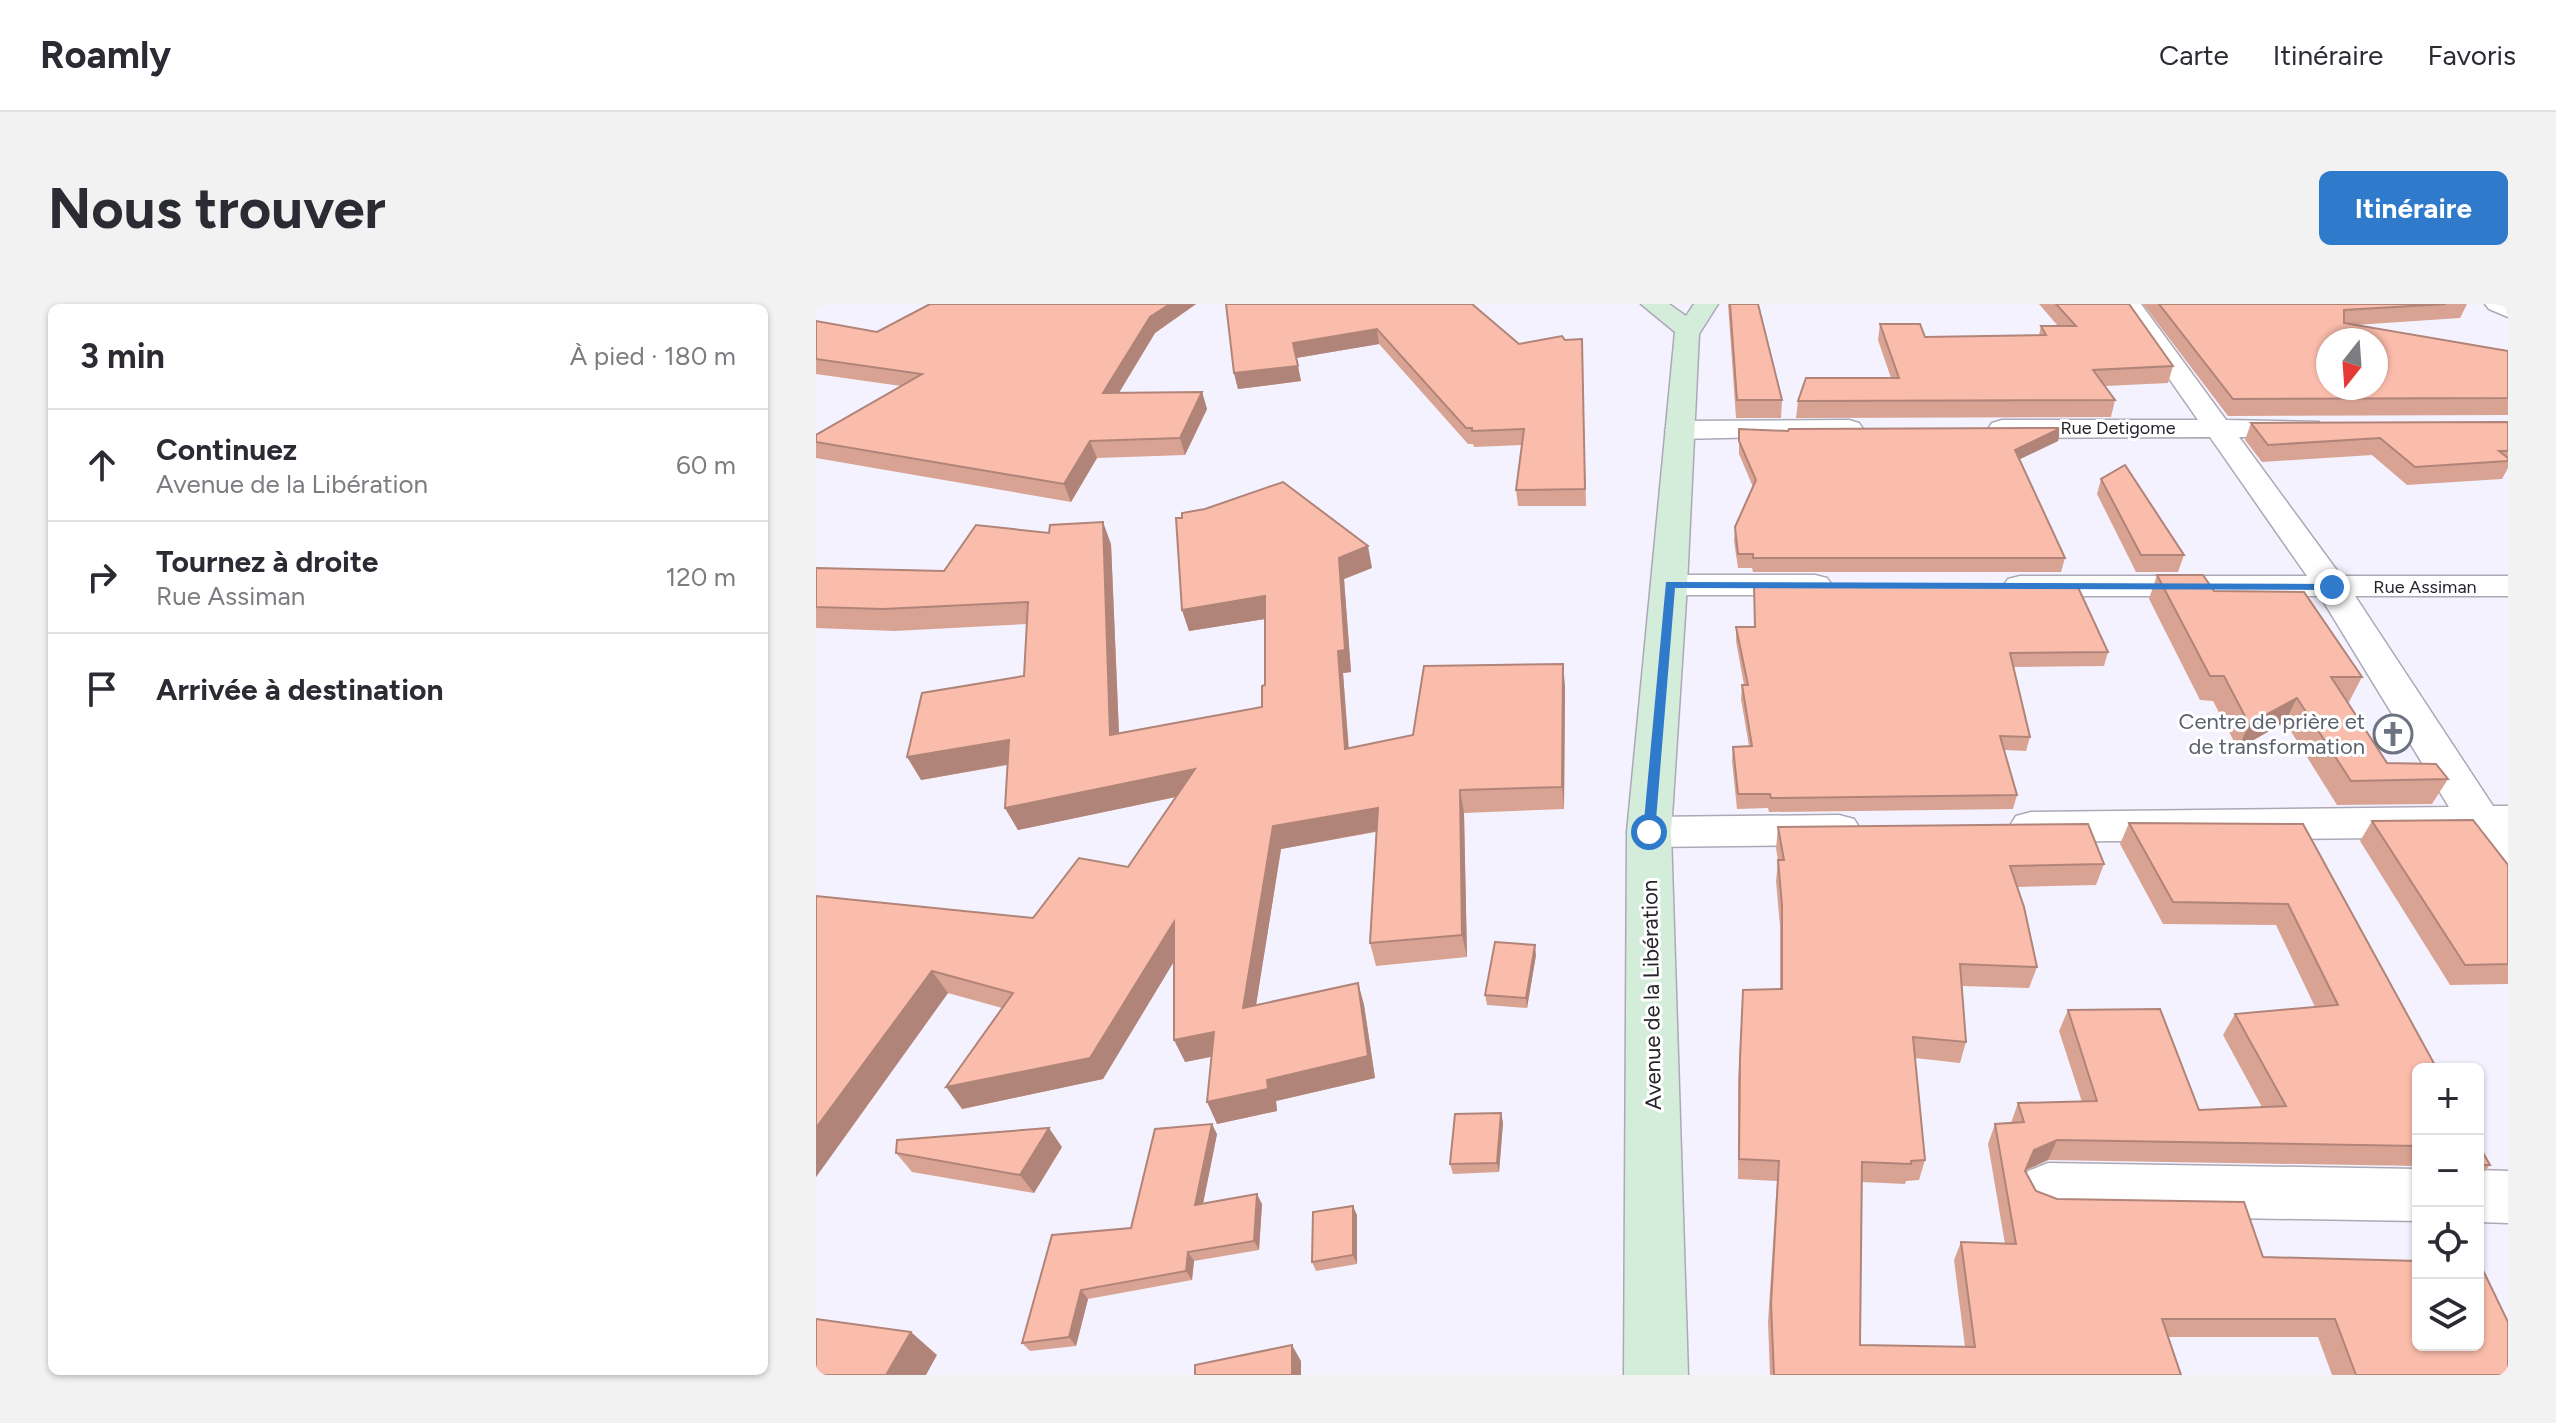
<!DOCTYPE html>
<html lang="fr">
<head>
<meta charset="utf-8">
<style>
	body { margin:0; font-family:Figtree,sans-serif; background:#f2f2f3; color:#2b2b33 }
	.controls { position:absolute; right:24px; bottom:24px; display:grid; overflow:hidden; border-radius:12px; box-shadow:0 2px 6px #0004 }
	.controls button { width:72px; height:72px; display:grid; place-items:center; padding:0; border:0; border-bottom:2px solid #e1e1e2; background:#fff; color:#2b2b33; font:40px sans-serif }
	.compass { position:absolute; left:1500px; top:24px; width:72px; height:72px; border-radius:50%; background:#fff; box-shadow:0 2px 6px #0004; rotate:197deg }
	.stop { position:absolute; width:24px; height:24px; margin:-18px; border:6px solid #2f7acb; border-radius:50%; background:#fff }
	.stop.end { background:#2f7acb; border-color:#fff; box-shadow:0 2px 8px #0008 }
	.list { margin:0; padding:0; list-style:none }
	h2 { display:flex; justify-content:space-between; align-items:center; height:104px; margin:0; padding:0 32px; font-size:34px }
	h2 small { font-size:26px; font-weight:400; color:#7c7c81 }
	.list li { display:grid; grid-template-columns:52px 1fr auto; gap:24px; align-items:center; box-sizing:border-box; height:112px; padding:0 32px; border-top:2px solid #e1e1e2 }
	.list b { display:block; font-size:30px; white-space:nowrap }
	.list p { margin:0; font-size:26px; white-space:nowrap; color:#7c7c81 }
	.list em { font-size:26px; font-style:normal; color:#7c7c81 }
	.icon { flex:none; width:44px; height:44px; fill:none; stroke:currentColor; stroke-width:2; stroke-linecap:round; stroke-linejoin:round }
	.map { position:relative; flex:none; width:1692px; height:1071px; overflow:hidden; border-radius:12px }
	header { display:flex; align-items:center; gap:48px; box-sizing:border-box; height:112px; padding:0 40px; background:#fff; border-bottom:2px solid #e1e1e2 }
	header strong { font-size:38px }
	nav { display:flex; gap:44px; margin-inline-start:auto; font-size:28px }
	.intro { display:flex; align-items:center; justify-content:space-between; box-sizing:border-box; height:192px; padding:0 48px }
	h1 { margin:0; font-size:56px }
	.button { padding:20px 36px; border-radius:12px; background:#2f7acb; color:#fff; font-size:28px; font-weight:700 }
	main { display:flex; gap:48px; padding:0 48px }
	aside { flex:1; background:#fff; border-radius:12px; box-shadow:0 2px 6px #0004 }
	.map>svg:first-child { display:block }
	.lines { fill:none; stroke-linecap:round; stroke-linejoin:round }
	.street-casing { stroke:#aca8b6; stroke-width:3 }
	.secondary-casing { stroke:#aca8b6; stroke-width:3 }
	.street { fill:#fff; fill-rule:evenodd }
	.secondary { fill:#d4ecda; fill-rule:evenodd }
	.wall { fill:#d8a393 }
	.shaded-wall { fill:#b08478 }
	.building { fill:#fbbdab; stroke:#b08478; stroke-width:2; fill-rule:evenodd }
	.route { fill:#2f7acb }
	.labels { text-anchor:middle; stroke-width:6; stroke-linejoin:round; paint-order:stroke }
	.far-street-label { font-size:18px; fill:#26242a; stroke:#fff }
	.worship-label { font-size:22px; fill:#5b616d; stroke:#fff; text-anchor:end }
	.street-label { font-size:22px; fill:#26242a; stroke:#fff }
</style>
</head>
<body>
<header>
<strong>Roamly</strong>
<nav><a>Carte</a><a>Itinéraire</a><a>Favoris</a></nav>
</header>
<div class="intro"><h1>Nous trouver</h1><a class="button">Itinéraire</a></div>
<main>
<aside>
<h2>3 min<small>À pied · 180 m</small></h2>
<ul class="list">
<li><svg class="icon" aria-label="ahead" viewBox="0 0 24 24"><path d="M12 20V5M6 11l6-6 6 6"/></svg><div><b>Continuez</b><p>Avenue de la Libération</p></div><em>60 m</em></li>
<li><svg class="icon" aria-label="right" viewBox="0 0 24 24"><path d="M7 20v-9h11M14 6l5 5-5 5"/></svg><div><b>Tournez à droite</b><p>Rue Assiman</p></div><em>120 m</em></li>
<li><svg class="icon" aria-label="arrive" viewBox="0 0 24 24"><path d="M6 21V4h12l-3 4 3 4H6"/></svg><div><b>Arrivée à destination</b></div></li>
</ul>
</aside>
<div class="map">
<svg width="1692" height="1071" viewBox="0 0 1692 1071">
	<rect width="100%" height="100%" fill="#f5f2ff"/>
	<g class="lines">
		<g class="street-casing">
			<g id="street">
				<path d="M1301 0H1325L1410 116 1503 118 1507 124 1503 130 1493 133H1423L1525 272H1692V292H1539L1677 502H1692V577L1676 572 1652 533 1215 538 1200 534 1193 523 1200 512 1215 508 1633 503 1504 292H1204L1192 289 1187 282 1192 275 1204 272H1491L1394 133 1186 134 1176 131 1172 125 1176 119 1186 116H1382Z"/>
				<path d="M1669 0H1692V13L1673 5Z"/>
				<path d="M1033 116 1043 119 1047 125 1043 131 863 135 853 132 849 126 853 120 863 117Z"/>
				<path d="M854 271H999L1011 274 1016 281 1011 288 999 291H854L842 288 837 281 842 274Z"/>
				<path d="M1023 511 1038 515 1045 526 1038 537 1023 541 833 543 818 539 811 528 818 517 833 513Z"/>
				<path d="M1232 859 1602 865V917L1232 911 1212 903 1203 885 1212 867Z"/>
				<path d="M1662 866 1692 867V919L1662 918Z"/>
			</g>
		</g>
		<g class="secondary-casing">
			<path id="secondary" d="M825 0H853L870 12 878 0H902L883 30 871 281 855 528 872 1071H808L811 528 859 28Z"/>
		</g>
		<use href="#street" class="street"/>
		<use href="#secondary" class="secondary"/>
	</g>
	<g class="wall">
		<path d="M114 0H380L339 29 303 89 386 88 391 105 369 151 281 154 255 198 0 154V131L85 82 0 70V17L61 28Z"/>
		<path d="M410 0 703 40 766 35 770 202H702L700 186 706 141 658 143 657 140H652L563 40 480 54 485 77 422 85 418 69Z"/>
		<path d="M912 0H942L966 96 965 114H920Z"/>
		<path d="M1223 0H1313L1357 62 1352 79 1289 82 1299 96 1295 113 980 114 982 97 1075 74 1062 36 1064 20 1109 33 1223 31 1225 22H1242Z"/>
		<path d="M1327 0H1651L1644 14 1539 21 1692 47V111L1412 112Z"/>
		<path d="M1692 118V164L1686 175 1591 181 1556 151 1446 158 1429 136 1435 119Z"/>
		<path d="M1245 124 1242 137 1203 155 1249 254 1245 268H937L936 264H922L918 237 919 223 937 183 923 150V125L972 127Z"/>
		<path d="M1285 175 1368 251 1362 268H1320L1281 190Z"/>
		<path d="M295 240 303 429 446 403 449 381V315L373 327 366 306 556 264 528 275 535 368 527 369 533 444 597 431 749 382 748 505 648 509 651 653 560 662 554 639 560 528 465 545 440 701 542 679 548 701 559 774 460 797 461 807 401 820 395 753 369 758 358 657 287 775 146 805 186 704 132 689 0 873V592L217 614 312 563 360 493 202 526 189 504 192 461 105 476 208 372 211 320 79 327 0 324V264L128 267Z"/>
		<path d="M1341 271 1398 287 1546 373 1533 398H1531L1571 459 1632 475 1616 500 1521 501 1469 418 1422 445 1397 397 1384 396 1333 295Z"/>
		<path d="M938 280 1292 348 1288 362 1197 363 1214 433 1210 447 1188 446 1201 491 1197 505 953 508 952 504 921 505 916 457 917 443 933 442 925 395 926 381H928L920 337V323H938Z"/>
		<path d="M1556 517 1692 561V680L1634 681 1544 537Z"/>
		<path d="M1313 519 1487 520 1602 765V862L1232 856 1209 867 1220 887 1241 895 1447 953 1692 1071H1516L1502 1033H1352L1365 1071H954L952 1018 961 877 922 875V776L927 686 964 685V622L960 577 962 556 960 544 962 523 1288 560 1280 581 1201 583 1221 663 1213 684 1146 682 1150 738 1144 759 1099 754 1109 856 1103 876 1090 877 1089 880 1045 878 1044 1041 1149 1043 1138 956 1145 938 1189 940 1172 840 1179 820 1195 819 1202 799 1266 798 1243 727 1252 706 1383 806 1446 803 1407 731 1419 710 1499 703 1460 621 1347 620 1304 540Z"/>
		<path d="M720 651 711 704 671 701 669 691Z"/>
		<path d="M685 809 687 819 683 868 637 870 634 860Z"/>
		<path d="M401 830 387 899 446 900 443 946 378 957 376 976 272 995 260 1042 214 1047 206 1039 315 924Z"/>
		<path d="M1662 840 1674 861 1662 874Z"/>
		<path d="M246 843 218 889 96 868 80 849Z"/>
		<path d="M541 911V960L500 967 496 958Z"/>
	</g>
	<g class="shaded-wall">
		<path d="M354 0H380L339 29 293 105 287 89 334 13Z"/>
		<path d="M561 25 563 40 480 54 477 39Z"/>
		<path d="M482 62 485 77 422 85 418 69Z"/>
		<path d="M386 88 391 105 369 151 364 134Z"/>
		<path d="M1245 124 1242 137 1196 159 1199 146Z"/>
		<path d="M274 137 281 154 255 198 248 180Z"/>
		<path d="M287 218 295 240 304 454 294 431Z"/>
		<path d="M552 242 556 264 528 275 535 368 527 369 534 467 529 445 522 347 523 254Z"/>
		<path d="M449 292 455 314 373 327 366 306Z"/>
		<path d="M747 360 749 382 748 505 746 483Z"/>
		<path d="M1481 394 1469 418 1422 445 1433 420Z"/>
		<path d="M193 436 205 458 105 476 91 453Z"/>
		<path d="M379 465 388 487 202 526 189 504Z"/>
		<path d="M644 486 648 509 651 653 646 631Z"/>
		<path d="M562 504 567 526 465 545 436 726 427 704 457 522Z"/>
		<path d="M358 618 368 641 287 775 146 805 130 783Z"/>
		<path d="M719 641 720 651 711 704 710 694Z"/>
		<path d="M116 667 132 689 0 873V824Z"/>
		<path d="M542 679 548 701 559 774 460 797 461 807 401 820 391 798 451 776Z"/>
		<path d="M398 728 408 750 369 758 358 736Z"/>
		<path d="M685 809 687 819 683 868 681 859Z"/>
		<path d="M396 820 401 830 385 910 379 901Z"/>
		<path d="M233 824 246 843 218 889 204 871Z"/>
		<path d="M1241 836 1232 856 1209 866 1218 846Z"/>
		<path d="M441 890 446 900 443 946 438 937Z"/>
		<path d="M537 902 541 911V960L537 951Z"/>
		<path d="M372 948 378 957 376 976 370 967Z"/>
		<path d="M265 986 272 995 260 1042 253 1033Z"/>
		<path d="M95 1028 121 1051 110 1071H70Z"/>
		<path d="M476 1041 485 1057V1071H476Z"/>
	</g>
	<g class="building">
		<path d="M114 0H354L334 13 287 89 386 88 364 134 274 137 248 180 0 138V131L106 70 0 55V17L61 28Z"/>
		<path d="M410 0H656L703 40 746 32 749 36 766 35 769 185 700 186 708 125 656 127V124H650L561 25 477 39 482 62 418 69Z"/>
		<path d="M914 0H942L966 96H921Z"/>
		<path d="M1240 0H1313L1357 62 1277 66 1299 96 982 97 990 74H1083L1064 20H1104L1109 33 1230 31 1225 22H1260Z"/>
		<path d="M1343 0H1630L1528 6V19L1692 47V94L1417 95ZM1512 36H1560V84H1512Z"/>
		<path d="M1692 118V147H1683L1692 154V157L1599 163 1564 134 1452 141 1435 119Z"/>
		<path d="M1245 124 1199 146 1249 254H937V250H922L919 223 940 176 923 137V125L972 127 973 125Z"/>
		<path d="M1309 161 1368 251H1325L1285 175Z"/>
		<path d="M467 178 552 242 523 254 529 346 522 347 529 445 597 431 608 362 747 360 746 483 644 486 646 631 554 639 562 504 457 522 427 704 542 679 552 752 451 776 452 785 391 798 398 728 358 736V618L274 754 130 783 197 689 116 667 0 824V592L217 614 263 554 312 563 379 465 189 504 193 436 91 453 106 389 208 372 212 298 67 305 0 303V264L128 267 160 221 233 229 234 221 287 218 294 431 446 403V382L449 381V292L366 306 360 214H366V209L389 205Z"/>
		<path d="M1341 271H1387L1398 287 1488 288 1546 373H1515L1571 459 1620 460 1632 475 1535 477 1481 394 1433 420 1408 372H1394Z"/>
		<path d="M938 280 1261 281 1292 348 1194 349 1214 433 1184 432 1201 491 955 494 954 490H922L917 443 936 442 926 381H932L920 323H939Z"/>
		<path d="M1657 516 1692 561V660L1649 661 1556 517Z"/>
		<path d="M1313 519 1487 520 1621 765H1602V842L1241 836 1218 846 1209 867 1220 887 1241 895 1428 898 1447 953 1602 957V1041H1662L1663 958 1692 1018V1071H1540L1519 1015H1346L1365 1071H958L955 1000 963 857 923 855 924 755 927 686 966 685V601L962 556H968L962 523 1272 520 1288 560 1194 562 1208 603 1221 663 1144 660 1150 738 1097 733 1109 856 1095 857V860L1046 858 1044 1041 1159 1043 1145 938 1200 940 1179 820 1208 818 1202 799 1281 797 1252 706 1344 705 1383 806 1470 802 1419 710 1522 701 1472 600 1357 598Z"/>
		<path d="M679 638 719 641 710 694 669 691Z"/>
		<path d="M685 809 681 859 634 860 639 810Z"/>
		<path d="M396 820 379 901 441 890 438 937 372 948 370 967 265 986 253 1033 206 1039 236 931 315 924 339 825Z"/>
		<path d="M233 824 204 871 80 849 81 836Z"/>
		<path d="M1662 840 1674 861H1662Z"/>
		<path d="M537 902V951L496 958 497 908Z"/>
		<path d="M0 1015 95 1028 70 1071H0Z"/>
		<path d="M476 1041V1071H379V1061Z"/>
	</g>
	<path class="route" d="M850 278 1516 280 1521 283 1516 286 859 284 839 528 833 533 827 528Z"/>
	<defs>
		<g id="church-ring" transform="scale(2)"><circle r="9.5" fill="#fff" stroke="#6b7280" stroke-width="1.5"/><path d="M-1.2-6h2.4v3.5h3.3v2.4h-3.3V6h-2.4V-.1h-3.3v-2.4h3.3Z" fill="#6b7280"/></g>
	</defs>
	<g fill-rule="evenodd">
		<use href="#church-ring" x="1577" y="430"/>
	</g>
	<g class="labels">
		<g class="far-street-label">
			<text x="1302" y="130">Rue Detigome</text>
			<text x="1609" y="289">Rue Assiman</text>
		</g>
		<g class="worship-label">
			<text x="1549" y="425">Centre de prière et<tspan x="1549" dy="25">de transformation</tspan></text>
		</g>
		<g class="street-label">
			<text transform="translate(835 691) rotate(-91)" y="8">Avenue de la Libération</text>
		</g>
	</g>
</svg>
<div class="controls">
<button>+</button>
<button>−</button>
<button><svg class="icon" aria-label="locate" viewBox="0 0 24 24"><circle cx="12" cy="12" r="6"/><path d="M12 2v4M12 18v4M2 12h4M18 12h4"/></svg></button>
<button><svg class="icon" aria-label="layers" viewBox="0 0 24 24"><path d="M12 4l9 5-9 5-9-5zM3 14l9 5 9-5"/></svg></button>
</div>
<svg class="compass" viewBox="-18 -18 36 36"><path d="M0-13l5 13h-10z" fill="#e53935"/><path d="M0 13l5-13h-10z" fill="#7c7c81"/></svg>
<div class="stop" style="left:833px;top:528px"></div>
<div class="stop end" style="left:1516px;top:283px"></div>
</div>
</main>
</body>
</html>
